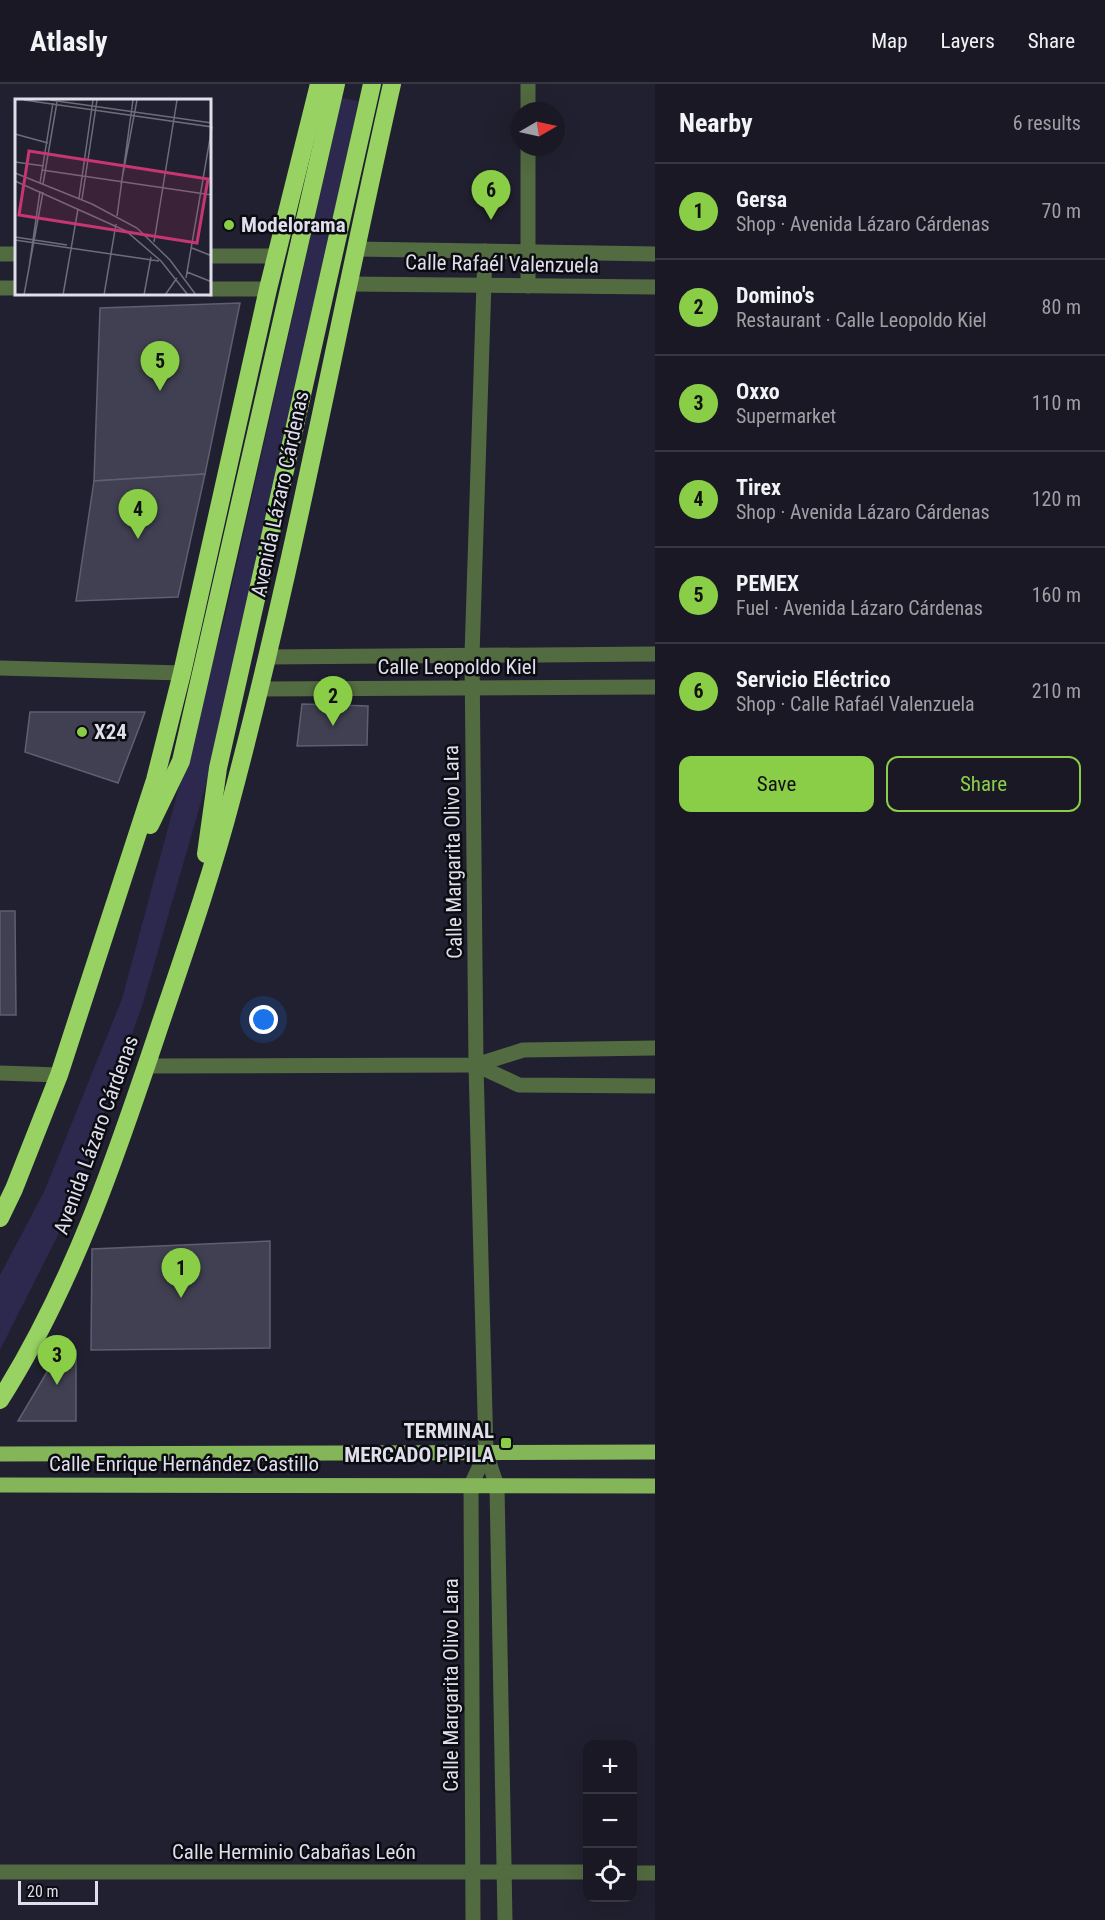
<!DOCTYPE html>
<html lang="en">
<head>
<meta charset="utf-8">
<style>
	body { margin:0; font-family:"Roboto Condensed",sans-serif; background:#262531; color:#f1f3f6 }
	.controls { position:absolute; right:18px; bottom:18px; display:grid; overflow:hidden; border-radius:12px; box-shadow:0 6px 24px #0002 }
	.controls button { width:54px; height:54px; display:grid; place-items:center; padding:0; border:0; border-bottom:2px solid #373741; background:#191824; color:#f1f3f6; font:30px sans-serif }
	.compass { position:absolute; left:511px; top:18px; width:54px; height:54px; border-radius:50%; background:#191824; box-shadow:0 6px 24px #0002; rotate:81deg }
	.scale { position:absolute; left:18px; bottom:15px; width:80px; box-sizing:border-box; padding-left:6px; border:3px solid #dfdeea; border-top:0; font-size:16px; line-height:21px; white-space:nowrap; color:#dfdeea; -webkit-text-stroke:4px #0b0b12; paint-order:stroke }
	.you { position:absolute; left:264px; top:936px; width:21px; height:21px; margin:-15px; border:4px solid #fff; border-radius:50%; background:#1a73e8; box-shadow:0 0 0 9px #1a73e833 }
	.badge { display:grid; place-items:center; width:39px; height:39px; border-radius:50%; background:#8ace47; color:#111; font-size:20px; font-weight:700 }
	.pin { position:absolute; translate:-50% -50px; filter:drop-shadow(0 2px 3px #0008) }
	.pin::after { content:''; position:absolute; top:32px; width:21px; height:18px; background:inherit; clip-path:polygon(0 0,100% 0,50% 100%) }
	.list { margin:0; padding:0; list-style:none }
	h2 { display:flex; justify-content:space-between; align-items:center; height:78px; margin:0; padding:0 24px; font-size:26px }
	h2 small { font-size:20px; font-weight:400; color:#9fa0a6 }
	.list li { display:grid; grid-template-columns:39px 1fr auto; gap:18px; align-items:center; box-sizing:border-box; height:96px; padding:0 24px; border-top:2px solid #373741 }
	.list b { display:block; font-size:22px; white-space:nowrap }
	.list p { margin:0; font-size:20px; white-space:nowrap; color:#9fa0a6 }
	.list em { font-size:20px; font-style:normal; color:#9fa0a6 }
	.actions { display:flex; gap:12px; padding:18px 24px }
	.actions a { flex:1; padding:14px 0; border:2px solid #8ace47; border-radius:12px; text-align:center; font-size:21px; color:#8ace47 }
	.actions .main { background:#8ace47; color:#111 }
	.icon { flex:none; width:33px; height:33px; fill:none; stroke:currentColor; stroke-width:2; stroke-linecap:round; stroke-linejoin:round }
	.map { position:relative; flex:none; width:655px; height:1836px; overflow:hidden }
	header { display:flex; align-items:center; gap:36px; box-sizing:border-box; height:84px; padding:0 30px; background:#191824; border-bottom:2px solid #373741 }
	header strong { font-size:28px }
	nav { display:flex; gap:33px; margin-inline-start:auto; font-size:21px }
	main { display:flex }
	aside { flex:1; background:#191824 }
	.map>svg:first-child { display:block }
	.green { fill:#2c284e }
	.building { fill:#404052; stroke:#5f5e72; stroke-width:1.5 }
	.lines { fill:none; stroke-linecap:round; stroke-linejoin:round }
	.minor { stroke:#536b41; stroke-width:15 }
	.major { stroke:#84b559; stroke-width:15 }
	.highway { stroke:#97d262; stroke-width:18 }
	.poi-dot { fill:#8ace47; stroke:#0b0b12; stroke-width:2 }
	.labels { text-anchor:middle; stroke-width:5; stroke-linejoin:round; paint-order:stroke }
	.poi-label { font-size:21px; font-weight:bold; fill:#dfdeea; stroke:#0b0b12; text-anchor:start }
	.street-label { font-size:21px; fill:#dfdeea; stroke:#0b0b12 }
	.inset-road { fill:none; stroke:#6d6c7a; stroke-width:1.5 }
	.view { fill:#c63670; fill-opacity:0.15; stroke:#c63670; stroke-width:3 }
	.inset-edge { fill:none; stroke:#dfdeea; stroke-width:3 }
</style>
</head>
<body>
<header>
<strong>Atlasly</strong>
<nav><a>Map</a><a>Layers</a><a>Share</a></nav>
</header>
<main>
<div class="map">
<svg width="655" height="1836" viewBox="0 0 655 1836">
	<rect width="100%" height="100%" fill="#212030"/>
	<path class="green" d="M342 14 358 17 252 541 143 919 69 1129 0 1266V1191L44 1108 122 915 225 532Z"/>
	<g class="building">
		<path d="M240 219 205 390 94 397 100 224Z"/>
		<path d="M205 390 178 513 76 517 94 397Z"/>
		<path d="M302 620 368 622 367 661 297 662Z"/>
		<path d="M30 628H145L118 699 25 668Z"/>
		<path d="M0 827H15L16 931H0Z"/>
		<path d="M270 1157V1264L91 1266 92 1165Z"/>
		<path d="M60 1266H76V1337H18Z"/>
	</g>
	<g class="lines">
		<g class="minor">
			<path d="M528 27V0"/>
			<path d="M356 165 655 170"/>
			<path d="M485 167 472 571 476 981 486 1369 497 1402 505 1836"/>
			<path d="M0 170H16"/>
			<path d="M210 172H276"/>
			<path d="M348 200 655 203"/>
			<path d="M528 202V63"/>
			<path d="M0 204H16"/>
			<path d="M210 205H268"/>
			<path d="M267 573 655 570"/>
			<path d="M0 584 182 589"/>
			<path d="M260 605 655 603"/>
			<path d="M476 981 519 1001 655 1002"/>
			<path d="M146 982 476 981 523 966 655 964"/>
			<path d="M0 989 59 991"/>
			<path d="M0 1788H588"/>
			<path d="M632 1789H655"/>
			<path d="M473 1836 471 1401 486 1369"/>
		</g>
		<g class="major">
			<path d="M0 1370 655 1368"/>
			<path d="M0 1401 655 1402"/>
		</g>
		<g class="highway">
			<path d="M150 741 181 677 336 0"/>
			<path d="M206 770 218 684 372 0"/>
			<path d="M0 1134 14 1105 59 991 155 696 182 589 268 205 319 0"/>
			<path d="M0 1316C73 1201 117 1070 160 941 185 867 211 793 231 717 294 481 338 238 392 0"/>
		</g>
	</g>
	<g class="poi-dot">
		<circle cx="229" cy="141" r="6"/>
		<circle cx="82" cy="648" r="6"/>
		<rect x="500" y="1353" width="12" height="12" rx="3"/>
	</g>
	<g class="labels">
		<g class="poi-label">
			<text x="241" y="148">Modelorama</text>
			<text x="94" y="655">X24</text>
			<text x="494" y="1354" text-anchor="end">TERMINAL<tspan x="494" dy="24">MERCADO PIPILA</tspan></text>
		</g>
		<g class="street-label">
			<text transform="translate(502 180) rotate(1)" y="7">Calle Rafaél Valenzuela</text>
			<text transform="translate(280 410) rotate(-78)" y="7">Avenida Lázaro Cárdenas</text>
			<text x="457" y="590">Calle Leopoldo Kiel</text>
			<text transform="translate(453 768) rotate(-91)" y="7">Calle Margarita Olivo Lara</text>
			<text transform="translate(96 1051) rotate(-70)" y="7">Avenida Lázaro Cárdenas</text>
			<text x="184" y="1387">Calle Enrique Hernández Castillo</text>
			<text transform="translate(451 1601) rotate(-90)" y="7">Calle Margarita Olivo Lara</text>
			<text x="294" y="1775">Calle Herminio Cabañas León</text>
		</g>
	</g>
	<g transform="translate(15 15)">
		<rect width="196" height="196" fill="#212030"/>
		<path class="inset-road" d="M9 1 197 28 171 179M35 1 197 24M0 35 33 44M0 63 29 67M27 71 197 96M0 74 77 105 122 129 155 161 181 196M0 82 111 132 146 162 173 196M25 84 38 4M28 85 42 3M106 85 122 1M64 99 78 1M67 100 82 1M102 117 118 1M0 138 52 146M0 141 144 162M139 143 162 1M177 149 197 157M14 169 25 92M172 173 197 183M9 196 28 93M48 196 63 110M89 196 101 125M129 196 136 158M150 196 162 179"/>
		<path class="view" d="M14 52 193 80 182 144 4 116Z"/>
		<rect width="196" height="196" class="inset-edge"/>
	</g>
</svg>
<div class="controls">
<button>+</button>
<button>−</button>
<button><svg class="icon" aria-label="locate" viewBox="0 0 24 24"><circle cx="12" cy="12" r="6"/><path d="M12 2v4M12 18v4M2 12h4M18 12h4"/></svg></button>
</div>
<svg class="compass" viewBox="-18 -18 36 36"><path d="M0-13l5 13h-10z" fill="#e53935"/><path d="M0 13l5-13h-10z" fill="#9fa0a6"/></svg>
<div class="scale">20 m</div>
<div class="you"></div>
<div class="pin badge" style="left:181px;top:1214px">1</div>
<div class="pin badge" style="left:333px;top:642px">2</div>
<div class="pin badge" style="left:57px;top:1301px">3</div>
<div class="pin badge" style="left:138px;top:455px">4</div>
<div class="pin badge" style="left:160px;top:307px">5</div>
<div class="pin badge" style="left:491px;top:136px">6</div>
</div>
<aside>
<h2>Nearby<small>6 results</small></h2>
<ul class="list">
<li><span class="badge">1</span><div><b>Gersa</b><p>Shop · Avenida Lázaro Cárdenas</p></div><em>70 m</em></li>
<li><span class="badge">2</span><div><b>Domino's</b><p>Restaurant · Calle Leopoldo Kiel</p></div><em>80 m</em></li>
<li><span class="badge">3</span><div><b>Oxxo</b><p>Supermarket</p></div><em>110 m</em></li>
<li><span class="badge">4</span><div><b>Tirex</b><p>Shop · Avenida Lázaro Cárdenas</p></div><em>120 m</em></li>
<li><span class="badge">5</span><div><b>PEMEX</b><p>Fuel · Avenida Lázaro Cárdenas</p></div><em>160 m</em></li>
<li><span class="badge">6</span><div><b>Servicio Eléctrico</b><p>Shop · Calle Rafaél Valenzuela</p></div><em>210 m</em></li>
</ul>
<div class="actions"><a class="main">Save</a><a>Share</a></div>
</aside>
</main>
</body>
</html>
